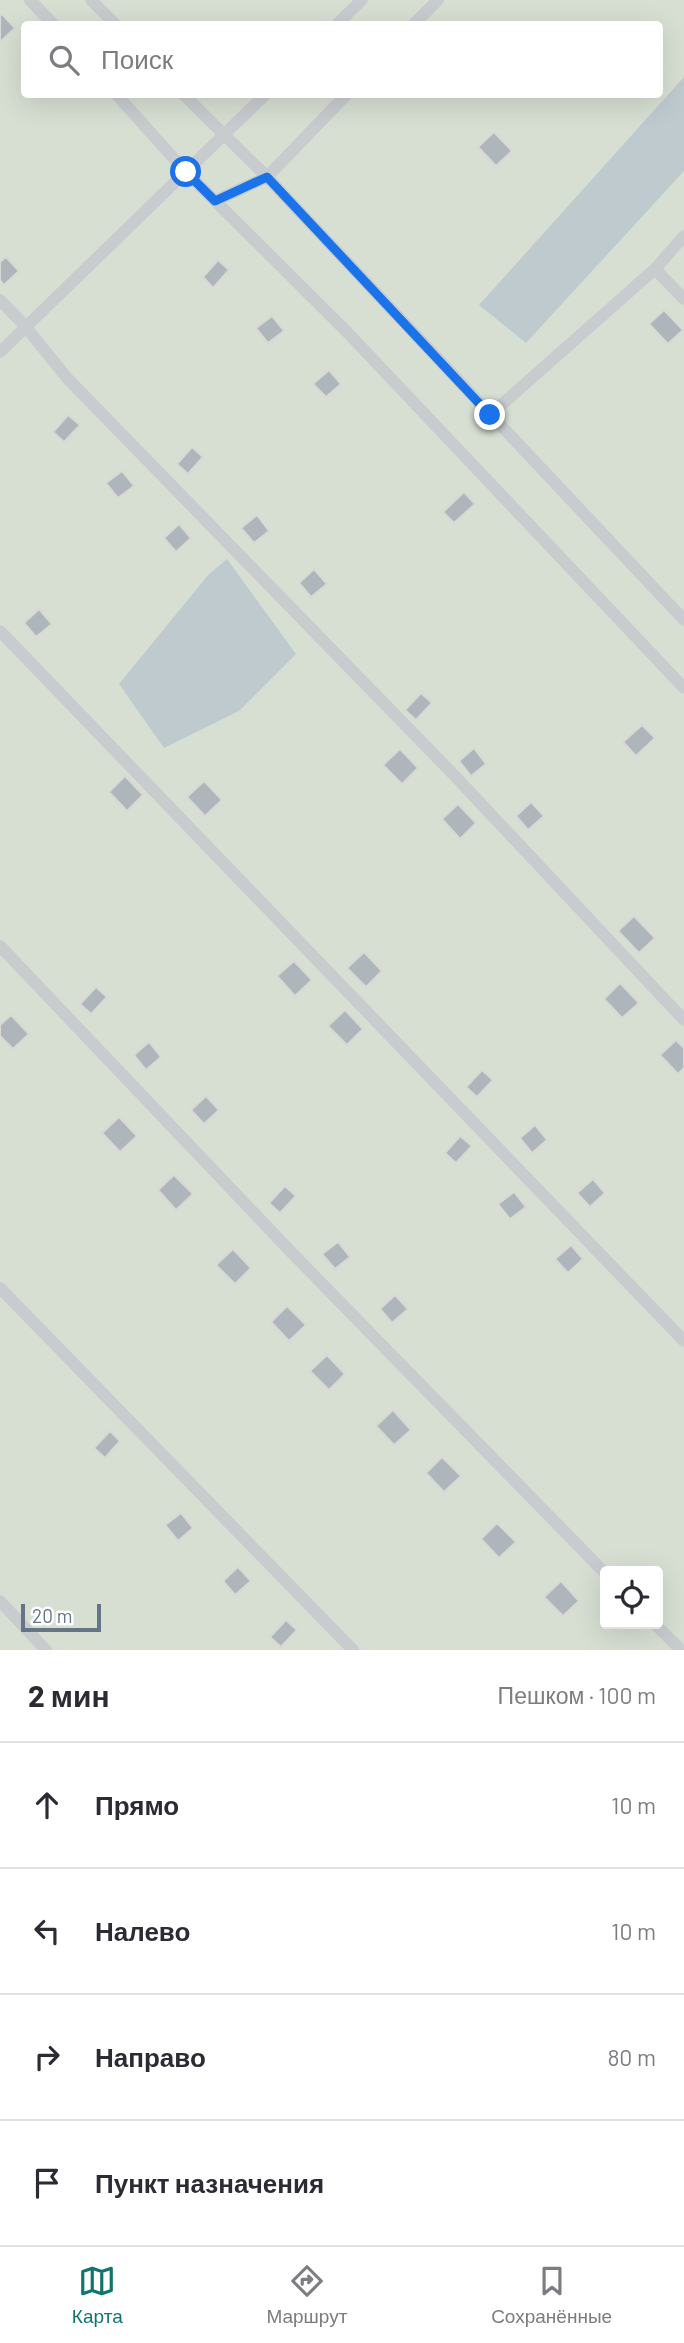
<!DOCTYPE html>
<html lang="ru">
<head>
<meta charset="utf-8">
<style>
	body { margin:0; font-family:Barlow,sans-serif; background:#f2f2f3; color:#2b2b33 }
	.controls { position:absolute; right:21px; bottom:21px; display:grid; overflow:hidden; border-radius:7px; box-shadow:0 7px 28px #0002 }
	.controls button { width:63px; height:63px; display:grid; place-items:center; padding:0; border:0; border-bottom:2px solid #e1e1e2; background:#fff; color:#2b2b33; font:35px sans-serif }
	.scale { position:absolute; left:21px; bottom:18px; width:80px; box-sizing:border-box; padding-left:7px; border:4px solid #637586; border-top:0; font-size:19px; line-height:24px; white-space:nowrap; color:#637586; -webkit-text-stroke:5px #fff; paint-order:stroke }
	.stop { position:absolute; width:21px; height:21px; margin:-16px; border:5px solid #1a73e8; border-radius:50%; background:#fff }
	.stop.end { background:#1a73e8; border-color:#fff; box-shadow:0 2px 7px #0008 }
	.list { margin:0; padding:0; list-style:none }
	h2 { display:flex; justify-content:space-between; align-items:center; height:91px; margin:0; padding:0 28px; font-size:30px }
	h2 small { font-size:23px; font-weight:400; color:#7c7c81 }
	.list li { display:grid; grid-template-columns:46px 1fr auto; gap:21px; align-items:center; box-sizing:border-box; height:126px; padding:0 28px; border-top:2px solid #e1e1e2 }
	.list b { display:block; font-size:26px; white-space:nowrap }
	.list em { font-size:23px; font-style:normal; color:#7c7c81 }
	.icon { flex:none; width:38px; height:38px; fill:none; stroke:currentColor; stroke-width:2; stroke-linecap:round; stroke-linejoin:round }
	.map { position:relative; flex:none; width:684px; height:1650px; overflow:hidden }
	.search { position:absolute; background:#fff; box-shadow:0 7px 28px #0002; left:21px; right:21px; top:21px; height:77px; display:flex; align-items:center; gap:18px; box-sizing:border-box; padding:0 24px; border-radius:7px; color:#7c7c81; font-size:26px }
	.sheet { height:595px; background:#fff }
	nav { display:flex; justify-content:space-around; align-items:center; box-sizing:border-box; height:98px; border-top:2px solid #e1e1e2; background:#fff; font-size:19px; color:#7c7c81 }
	nav a { display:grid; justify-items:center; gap:4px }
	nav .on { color:#0f766e }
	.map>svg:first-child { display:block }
	.green { fill:#d7dfd3; fill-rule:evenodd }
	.water { fill:#bfcacf }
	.building { fill:#aeb5bb; stroke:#d8d8d5; stroke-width:2 }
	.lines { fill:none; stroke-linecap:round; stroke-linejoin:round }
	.service { stroke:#c9cccf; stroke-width:12 }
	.route { stroke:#1a73e8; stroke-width:9 }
</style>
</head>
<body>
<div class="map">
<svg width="684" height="1650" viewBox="0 0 684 1650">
	<rect width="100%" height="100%" fill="#f6f7f3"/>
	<path class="green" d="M0 0H684V1650H0ZM24 24H660V94H24ZM605 1571H658V1624H605Z"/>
	<g class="water">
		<path d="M684 77V171L526 343 479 305Z"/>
		<path d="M227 559 296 654 239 711 164 748 119 684 209 574Z"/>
	</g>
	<g class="building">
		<path d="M2 14 15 28 0 42V16Z"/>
		<path d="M494 132 512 151 496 166 478 147Z"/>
		<path d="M6 257 19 271 4 285 0 280V262Z"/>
		<path d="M218 260 229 270 213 288 203 277Z"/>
		<path d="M664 310 683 330 668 344 649 324Z"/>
		<path d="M272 316 284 331 268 343 256 328Z"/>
		<path d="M329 370 341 384 326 397 313 384Z"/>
		<path d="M68 415 80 425 64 442 53 432Z"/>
		<path d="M192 447 203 457 188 474 177 464Z"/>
		<path d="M122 471 134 486 118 498 106 483Z"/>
		<path d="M464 492 475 504 454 523 443 512Z"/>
		<path d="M257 515 269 531 254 543 241 528Z"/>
		<path d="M179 524 191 538 176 552 164 538Z"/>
		<path d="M314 569 327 584 311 597 299 583Z"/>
		<path d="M39 609 52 624 36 637 24 623Z"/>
		<path d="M421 693 432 703 416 720 405 710Z"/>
		<path d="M642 725 655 738 636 756 623 742Z"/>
		<path d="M474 748 486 764 471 776 459 761Z"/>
		<path d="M400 749 418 768 402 784 383 765Z"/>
		<path d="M125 776 143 795 127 811 109 792Z"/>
		<path d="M204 781 222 800 205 816 187 797Z"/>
		<path d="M531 802 544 816 528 830 516 816Z"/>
		<path d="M458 804 476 823 460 839 442 819Z"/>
		<path d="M634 916 655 938 639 953 618 931Z"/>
		<path d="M364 952 382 971 366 987 347 968Z"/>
		<path d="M294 961 312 980 295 996 277 976Z"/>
		<path d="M620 983 639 1003 622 1018 604 999Z"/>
		<path d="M96 987 107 997 91 1014 80 1004Z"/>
		<path d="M345 1010 363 1029 347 1045 328 1026Z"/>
		<path d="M11 1015 29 1034 13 1049 0 1036V1025Z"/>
		<path d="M676 1040 684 1048V1068L678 1074 660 1055Z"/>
		<path d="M149 1042 161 1057 146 1070 134 1055Z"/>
		<path d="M482 1070 493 1080 477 1097 466 1087Z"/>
		<path d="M206 1096 219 1110 204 1124 191 1110Z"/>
		<path d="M119 1117 137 1136 120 1152 102 1133Z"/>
		<path d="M535 1125 547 1140 532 1153 520 1138Z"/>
		<path d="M460 1136 472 1146 456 1163 445 1153Z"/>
		<path d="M174 1175 193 1194 176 1210 158 1190Z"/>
		<path d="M593 1179 605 1193 590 1207 577 1193Z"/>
		<path d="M285 1186 296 1196 280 1213 269 1203Z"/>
		<path d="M514 1192 526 1207 510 1219 498 1204Z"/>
		<path d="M338 1242 350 1257 335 1269 322 1254Z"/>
		<path d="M571 1245 583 1259 568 1273 555 1259Z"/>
		<path d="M233 1249 251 1268 235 1284 216 1265Z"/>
		<path d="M395 1295 408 1309 392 1323 380 1309Z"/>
		<path d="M287 1306 306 1325 289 1341 271 1322Z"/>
		<path d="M327 1355 345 1374 329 1390 310 1371Z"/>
		<path d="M393 1410 411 1430 394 1445 376 1426Z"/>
		<path d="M110 1431 120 1441 105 1458 94 1448Z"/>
		<path d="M442 1457 461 1476 444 1492 426 1473Z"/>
		<path d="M181 1513 193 1528 178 1541 165 1525Z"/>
		<path d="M497 1523 516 1542 499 1558 481 1539Z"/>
		<path d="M238 1567 251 1581 235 1595 223 1581Z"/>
		<path d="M561 1581 579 1601 563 1616 544 1597Z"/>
		<path d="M286 1620 297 1630 281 1647 270 1637Z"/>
	</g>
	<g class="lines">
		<g class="service">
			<path d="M30 0 53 24"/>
			<path d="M91 0 115 24"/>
			<path d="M337 24 362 0"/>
			<path d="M414 24 438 0"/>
			<path d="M116 94 186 172 348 333 684 688"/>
			<path d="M183 94 267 177 684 620"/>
			<path d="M215 201 267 177 347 94"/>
			<path d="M655 269 684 299"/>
			<path d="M0 300 26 327 67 378 454 775 684 1020"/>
			<path d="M0 352 266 94"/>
			<path d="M490 415 655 269 684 236"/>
			<path d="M0 631 684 1341"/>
			<path d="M0 946 292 1253 605 1573"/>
			<path d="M0 1288 353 1650"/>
			<path d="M0 1601 46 1650"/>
			<path d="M655 1624 681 1650"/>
		</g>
	</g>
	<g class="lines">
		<path class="route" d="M186 172 215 201 267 177 490 415"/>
	</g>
</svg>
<div class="controls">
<button><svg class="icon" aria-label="locate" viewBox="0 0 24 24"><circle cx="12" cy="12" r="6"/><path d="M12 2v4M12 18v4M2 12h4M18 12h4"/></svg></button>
</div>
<div class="scale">20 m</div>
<div class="stop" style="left:186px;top:172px"></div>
<div class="stop end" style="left:490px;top:415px"></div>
<div class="search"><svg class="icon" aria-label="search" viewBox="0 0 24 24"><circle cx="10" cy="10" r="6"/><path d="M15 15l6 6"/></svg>Поиск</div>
</div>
<section class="sheet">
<h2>2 мин<small>Пешком · 100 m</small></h2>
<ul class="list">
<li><svg class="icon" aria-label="ahead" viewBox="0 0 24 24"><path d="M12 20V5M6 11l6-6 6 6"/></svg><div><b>Прямо</b></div><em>10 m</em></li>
<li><svg class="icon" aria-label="left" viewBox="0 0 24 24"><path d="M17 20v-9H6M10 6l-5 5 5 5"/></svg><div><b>Налево</b></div><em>10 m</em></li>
<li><svg class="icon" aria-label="right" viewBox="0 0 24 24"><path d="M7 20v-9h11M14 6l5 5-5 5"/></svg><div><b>Направо</b></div><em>80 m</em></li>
<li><svg class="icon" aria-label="arrive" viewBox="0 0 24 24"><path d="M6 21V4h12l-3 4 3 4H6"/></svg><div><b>Пункт назначения</b></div></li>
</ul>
</section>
<nav>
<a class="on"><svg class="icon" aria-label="map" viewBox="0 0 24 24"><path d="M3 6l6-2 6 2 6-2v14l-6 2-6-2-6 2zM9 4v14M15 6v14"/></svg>Карта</a>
<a><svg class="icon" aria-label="directions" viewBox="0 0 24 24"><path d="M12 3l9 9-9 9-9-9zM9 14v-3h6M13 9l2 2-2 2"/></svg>Маршрут</a>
<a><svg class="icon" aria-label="saved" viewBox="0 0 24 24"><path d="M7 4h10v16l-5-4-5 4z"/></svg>Сохранённые</a>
</nav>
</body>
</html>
